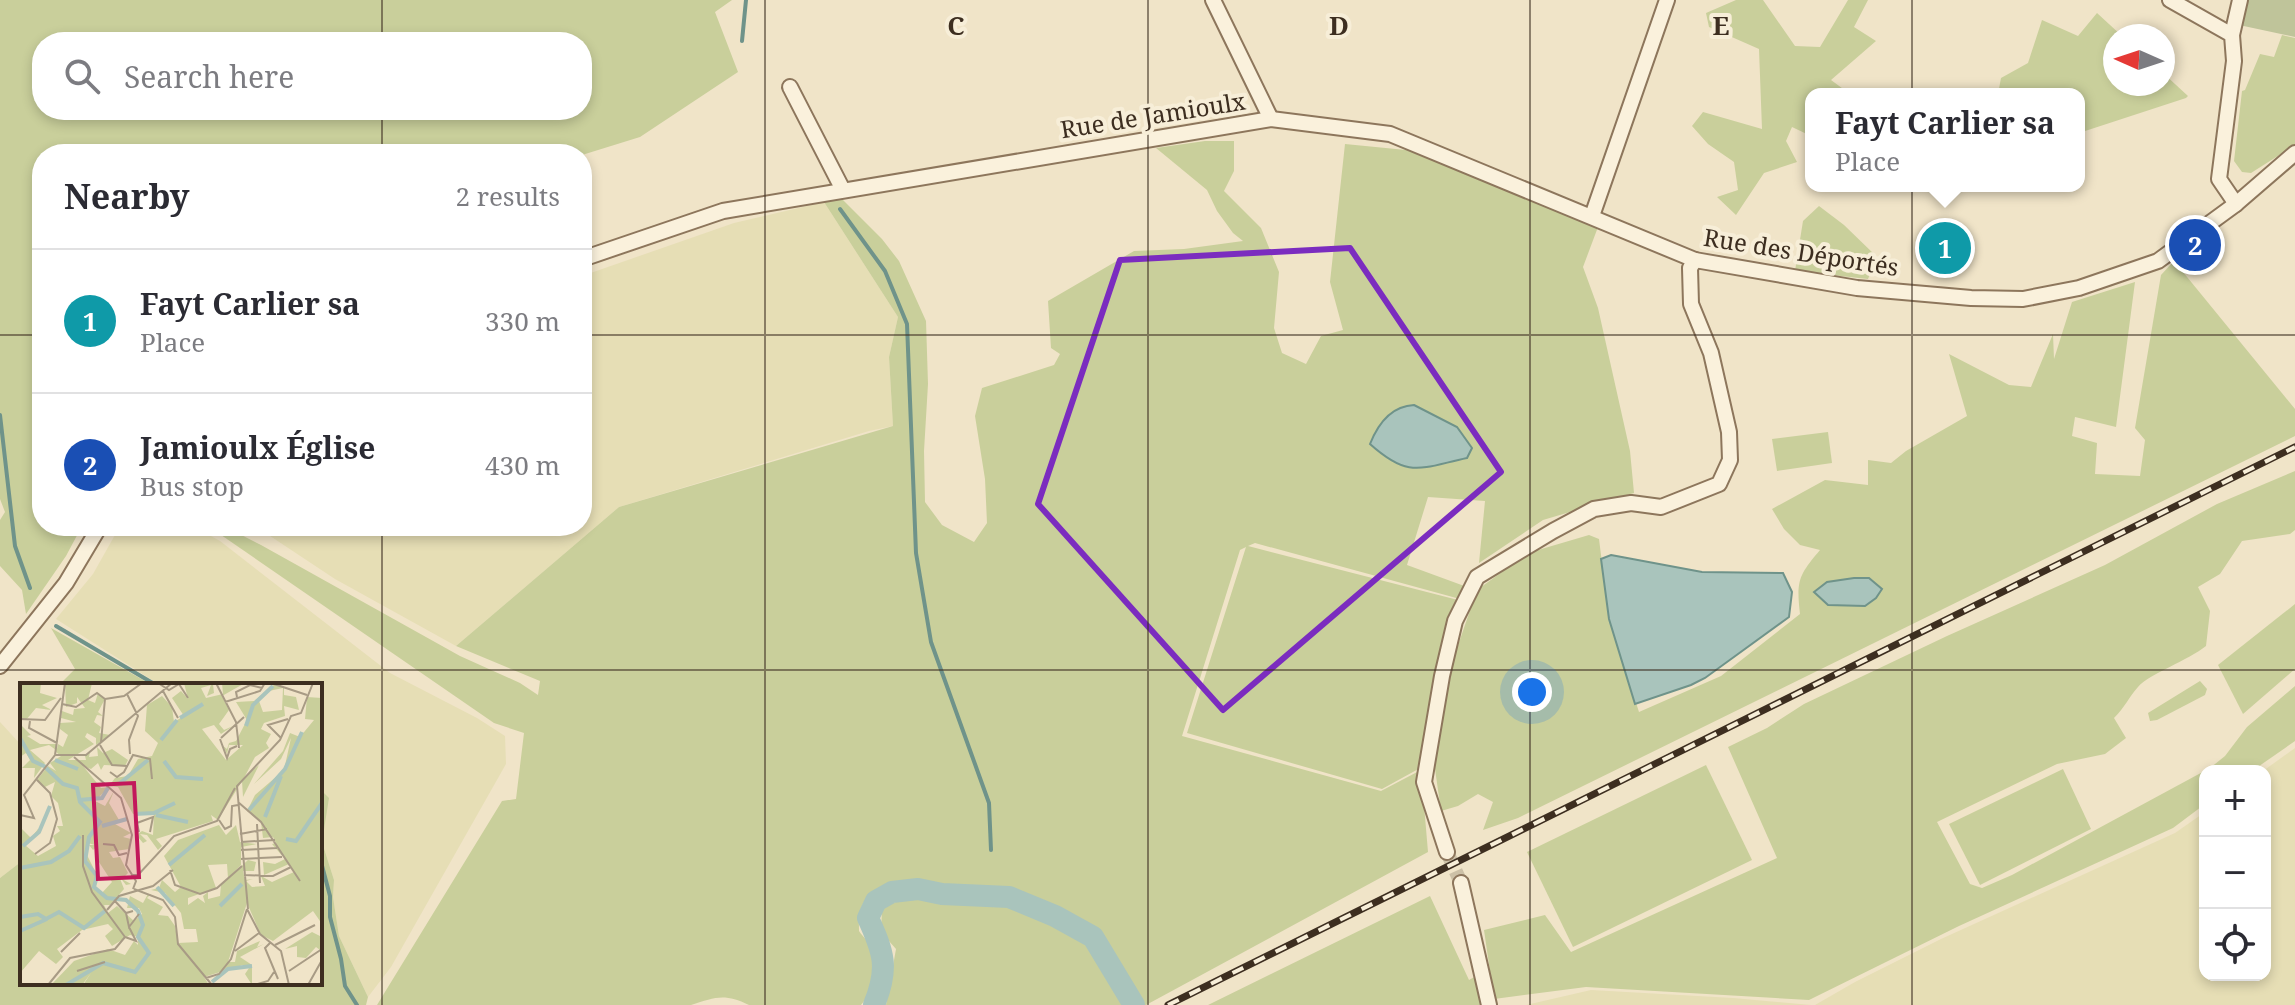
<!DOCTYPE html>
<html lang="en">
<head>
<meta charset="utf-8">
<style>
	body { margin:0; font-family:"Noto Serif",serif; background:#f2f2f3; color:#2b2b33 }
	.controls { position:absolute; right:24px; bottom:24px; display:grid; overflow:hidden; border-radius:16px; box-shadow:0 4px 12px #0003 }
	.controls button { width:72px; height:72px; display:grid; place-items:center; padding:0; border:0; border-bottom:2px solid #e1e1e2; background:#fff; color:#2b2b33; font:40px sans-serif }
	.compass { position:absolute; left:2103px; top:24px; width:72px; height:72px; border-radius:50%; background:#fff; box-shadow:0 4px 12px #0003; rotate:273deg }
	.you { position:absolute; left:1532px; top:692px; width:28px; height:28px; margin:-20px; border:6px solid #fff; border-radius:50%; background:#1a73e8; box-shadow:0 0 0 12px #1a73e833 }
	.badge { display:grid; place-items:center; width:52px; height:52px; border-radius:50%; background:#0f766e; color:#fff; font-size:26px; font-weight:700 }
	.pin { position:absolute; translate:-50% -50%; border:4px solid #fff; box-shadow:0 2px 8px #0006 }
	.popup { position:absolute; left:1805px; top:88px; width:280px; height:104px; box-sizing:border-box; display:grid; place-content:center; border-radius:16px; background:#fff; filter:drop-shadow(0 2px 6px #0005); font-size:26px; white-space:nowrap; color:#7c7c81 }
	.popup b { font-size:30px; color:#2b2b33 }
	.popup::after { content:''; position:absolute; left:50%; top:100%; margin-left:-16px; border:16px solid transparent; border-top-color:#fff }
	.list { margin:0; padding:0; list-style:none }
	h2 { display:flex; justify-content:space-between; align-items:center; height:104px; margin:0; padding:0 32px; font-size:34px }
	h2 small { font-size:26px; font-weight:400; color:#7c7c81 }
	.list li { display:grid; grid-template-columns:52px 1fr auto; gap:24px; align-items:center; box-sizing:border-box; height:144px; padding:0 32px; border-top:2px solid #e1e1e2 }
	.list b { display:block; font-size:30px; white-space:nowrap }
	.list p { margin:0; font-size:26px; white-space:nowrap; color:#7c7c81 }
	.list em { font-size:26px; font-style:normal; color:#7c7c81 }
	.icon { flex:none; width:44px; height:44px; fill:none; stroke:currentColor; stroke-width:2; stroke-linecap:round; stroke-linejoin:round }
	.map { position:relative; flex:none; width:2295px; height:1005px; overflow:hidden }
	.search { position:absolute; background:#fff; box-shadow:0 4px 12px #0003; left:32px; top:32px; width:560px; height:88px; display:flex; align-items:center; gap:20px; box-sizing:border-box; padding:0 28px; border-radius:32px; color:#7c7c81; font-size:30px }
	.panel { position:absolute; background:#fff; box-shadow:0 4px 12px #0003; left:32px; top:144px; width:560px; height:392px; border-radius:32px }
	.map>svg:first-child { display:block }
	.farmland { fill:#e6deb5 }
	.green { fill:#c9cf9b; fill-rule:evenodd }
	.cemetery { fill:#bfc49a }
	.water { fill:#a9c4bc; stroke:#6f938a; stroke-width:2 }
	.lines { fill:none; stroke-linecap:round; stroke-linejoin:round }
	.stream { stroke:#6f938a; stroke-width:4 }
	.river { stroke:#a9c4bc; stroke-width:22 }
	.minor-tunnel { stroke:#ccc0a6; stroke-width:14; stroke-dasharray:14 7; stroke-linecap:butt }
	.minor-casing { stroke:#8d765c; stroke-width:18 }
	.minor { stroke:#faf1dc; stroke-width:14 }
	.rail-casing { stroke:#3d2e20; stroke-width:7 }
	.rail { stroke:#f7eed8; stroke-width:4; stroke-dasharray:12; stroke-linecap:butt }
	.marked { fill:none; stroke:#7b2cbf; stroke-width:6; stroke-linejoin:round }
	.grid { fill:none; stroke:#3d2e20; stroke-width:2; stroke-opacity:0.55 }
	.labels { text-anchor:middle; stroke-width:8; stroke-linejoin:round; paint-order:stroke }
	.street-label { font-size:24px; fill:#3d2e20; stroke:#f7eed8 }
	.inset-river { fill:none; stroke:#a9c4bc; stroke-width:4 }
	.inset-road { fill:none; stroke:#a89b85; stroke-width:2 }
	.view { fill:#c2185b; fill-opacity:0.15; stroke:#c2185b; stroke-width:4 }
	.inset-edge { fill:none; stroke:#3d2e20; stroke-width:4 }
	.grid-label { font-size:26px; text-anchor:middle; font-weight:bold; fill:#3d2e20; stroke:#f7eed8; stroke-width:8; stroke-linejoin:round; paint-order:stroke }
</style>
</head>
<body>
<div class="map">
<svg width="2295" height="1005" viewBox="0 0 2295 1005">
	<rect width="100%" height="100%" fill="#f0e4c8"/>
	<g class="farmland">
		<path d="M824 202 898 317 889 357 893 426 869 431 619 507 456 646 335 579 255 526H582V276L734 223Z"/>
		<path d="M120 526H193L220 541 390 673 477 718 505 736 506 764 391 967 368 997 339 936 333 897 334 880 322 842 328 798 320 789V685H160L56 619 93 574Z"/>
		<path d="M0 722 22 746V861L0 878Z"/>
		<path d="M2295 748V1005H1815L1855 982 1941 939 2175 833 2205 812V975H2265V771H2263Z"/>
		<path d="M1591 990 1733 998 1811 1005H1526Z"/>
	</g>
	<g class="green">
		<path d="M0 0H732L715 12 738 72 640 137 582 155 42 154V526H82L66 556 26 614 22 590 0 566V520L5 512 0 499ZM582 42V110H42V42Z"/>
		<path d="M1736 0H1763L1795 46 1820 47 1848 0H1868L1854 27 1876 41 1831 80 1850 94H1811V136L1792 127 1786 141 1797 162 1764 173 1736 215 1717 197 1738 190 1734 162 1708 144 1692 126 1703 112 1762 129 1759 49 1709 27 1706 13Z"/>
		<path d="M2097 13 2122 36H2115V84H2163V73L2188 96 2186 98 2079 133V94H1998L2001 78 2028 63 2042 20 2078 36Z"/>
		<path d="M2282 35 2295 38V145L2251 173 2242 172 2234 161 2242 91 2245 90 2260 54 2274 57Z"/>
		<path d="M1205 141H1234V171L1224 191 1261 228 1279 272 1274 328 1282 353 1306 364 1321 336 1343 330 1330 282 1345 144 1416 151 1598 227 1583 267 1598 308 1630 451 1634 493 1543 520 1479 563 1485 501 1428 497 1407 565 1467 587 1460 599 1255 543 1248 546 1458 600 1422 767 1382 789 1187 733 1246 547 1240 550 1182 736 1381 791 1421 770 1428 852 1146 1005H886L896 949 881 932 882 908 934 885C909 880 875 878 862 906 858 913 859 923 859 931 863 937 873 946 874 953 878 971 872 992 861 1005H749C725 993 715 997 691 1005H377L502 801 516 799 524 733 494 723 208 526H224L261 545 460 656 520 683 538 695 540 681 456 646 619 507 893 426 889 357 898 317 824 202 842 199 882 239 899 261 926 321 928 384 924 451 925 502 942 525 974 542 987 523 985 479 975 416 982 388 1054 365 1060 354 1051 348 1048 301 1134 251 1184 249 1243 241 1233 233 1217 211 1207 190 1156 148Z"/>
		<path d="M1819 206 1844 225 1877 257 1868 279 1795 271 1803 221Z"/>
		<path d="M2174 261 2295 409V436L1518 818 1483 830 1493 802 1478 794 1458 806 1441 811 1434 762 1454 657 1477 590 1528 553 1589 535 1599 539 1609 619 1639 712 1721 676 1800 614C1796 580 1799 575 1820 550L1800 545 1784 529 1772 509 1825 480 1868 485V460L1891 463 1906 451 1967 416 1949 354 2009 385 2031 387 2053 334 2054 359 2072 302 2135 282 2116 427 2075 417 2072 436 2097 443 2095 474 2140 476 2145 440 2135 428 2161 275Z"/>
		<path d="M1828 432 1832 463 1777 471 1772 439Z"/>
		<path d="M2295 471V530L2290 534 2242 541 2220 574 2198 587 2210 611 2206 646C2189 660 2149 674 2138 687 2129 697 2125 707 2114 718L2126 738 2105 754 2057 764 1937 822 1970 884 1982 888 2012 875 2210 768 2225 756 2247 727 2295 686V741L2252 771H2205V804L2173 828 1959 926 1809 1000 1586 987 1494 999 1484 930 1545 915 1571 952 1777 858 1728 747 1767 728 1804 704 1947 636 2105 565 2217 504Z"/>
		<path d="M2295 604V669L2243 714 2218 665Z"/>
		<path d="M51 628 152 685H53L63 681 75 669Z"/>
		<path d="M2200 681 2207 689 2205 695 2157 720 2150 721 2148 713Z"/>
		<path d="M1706 765 1752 860 1573 947 1527 852Z"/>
		<path d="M2063 769 2091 829 1980 885 1949 824Z"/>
		<path d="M320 789 329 798 322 842 334 880 333 897 339 936 368 997 366 1005H0V878L22 861V983H320Z"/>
		<path d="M1430 896 1469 980 1478 975 1487 1005H1208Z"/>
	</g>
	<path class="cemetery" d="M2244 0H2295V37L2239 25Z"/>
	<g class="water">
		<path d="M1414 405 1457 427 1472 448 1467 458C1420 468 1409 479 1370 444 1378 424 1392 406 1414 405Z"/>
		<path d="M1611 555 1702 572 1783 573 1792 592 1789 617 1705 678 1691 685 1635 704 1609 619 1601 559Z"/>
		<path d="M1854 578H1869L1882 589 1876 598 1865 606 1828 605 1814 592 1827 582Z"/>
	</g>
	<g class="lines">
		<g class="stream">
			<path d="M742 41 746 0"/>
			<path d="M840 209 885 271 907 324 916 553 931 642 989 803 991 850"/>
			<path d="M0 415 15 546 30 588"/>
			<path d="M56 626 156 685"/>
			<path d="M320 798V813"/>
			<path d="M320 858 330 896V917L341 959 345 986 357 1005"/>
		</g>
		<path class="river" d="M874 1005C889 968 884 953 868 918L876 901 892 892 918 889 942 894 1009 897 1055 916 1093 937 1134 1005"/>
		<path class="minor-tunnel" d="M1447 852 1461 883"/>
		<g class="minor-casing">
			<g id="minor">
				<path d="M1213 0 1271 119"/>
				<path d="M2170 0 2232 35 2234 61 2219 179 2236 204"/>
				<path d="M2232 35 2240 0"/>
				<path d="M790 87 843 190"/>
				<path d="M1592 216 1667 0"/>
				<path d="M582 259 723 211 1271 119 1390 134 1695 260 1857 288 1971 298 2023 299 2079 288 2158 261 2236 204 2295 153"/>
				<path d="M0 666 66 583 100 526"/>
				<path d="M1447 852 1424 782 1442 676 1455 621 1477 577 1553 531 1594 509 1631 503 1661 507 1719 484 1730 460 1729 432 1711 353 1691 304 1690 268 1695 260"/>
				<path d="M1461 883 1489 1005"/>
			</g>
		</g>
		<use href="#minor" class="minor"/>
		<g class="rail-casing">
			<path id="rail" d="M1168 1005 2295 447"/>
		</g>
		<use href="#rail" class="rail"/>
	</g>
	<path class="marked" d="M1350 248 1501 472 1223 710 1038 504 1120 260Z"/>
	<path class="grid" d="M382 0V42M765 0V1005M1148 0V1005M1530 0V1005M1912 0V1005M382 110V154M0 335H42M582 335H2295M382 526V1005M0 670H2295"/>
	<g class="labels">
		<g class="street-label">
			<text transform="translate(1153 116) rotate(-9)" y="8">Rue de Jamioulx</text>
			<text transform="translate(1801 253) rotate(9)" y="8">Rue des Déportés</text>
		</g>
	</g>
	<g transform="translate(20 683)">
		<rect width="302" height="302" fill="#f0e4c8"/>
		<path d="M0 0H21L20 10 37 15 22 22 32 27 16 25 6 37 0 35ZM45 0H72L68 17 75 20 78 10 85 16 78 29 83 33 77 32 74 39 81 44 79 50 90 52 76 62V55L67 50 65 54 74 61 48 77H66L65 73 70 69 69 74 78 73 77 64 83 70 92 66 108 77 105 83 84 82 81 87 78 80 71 86 63 83 81 105 89 104 75 118 85 123 94 108 89 120 99 137 108 135 95 141 111 150 103 154 111 156 109 166 89 169 93 175 100 174 108 190 102 196 111 201 106 202 99 193 104 206 90 222H84L88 230 97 223 114 238 122 231 119 225H107L110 213 123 220 128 211H131L127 215 143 224 138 232 148 233 155 243 158 260 178 259 176 246H164L161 230 145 210 131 207 139 205 142 197 155 209 161 204 144 173 158 157 199 142 206 152 216 142 220 159 237 161 221 164V182L208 195 207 181 188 182 196 205 168 215V222L178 215 185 220 183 213 188 209V216L200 213 201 202 228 177 236 179 234 188H223L225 197 233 196 226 198 232 204 245 203 241 193 252 199 274 189 269 181 244 192 243 179 255 181 265 176 252 161 256 160 253 154 243 155 241 139 227 128 235 112 264 87 271 55 261 76 234 101 263 68 270 50 280 54 294 37 285 36 287 14 302 15V241L293 228 253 258 241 252 227 220 208 279H215L217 268 240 258 237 264 244 261 220 274 232 282V302L225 291 229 285 223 282 184 294 189 302H63L71 290 62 302H31L54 278 88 266 105 272 114 258 118 262V254L110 252 92 263 85 253 93 246 88 241 62 247 37 266 43 274 36 281 19 268 0 290V144L11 155 18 146 19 149 5 162 18 173 36 163 33 153 40 148 37 143H43L38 120 31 113 35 99 25 104 17 97 28 83 36 88 30 80 41 73 36 69 33 75 36 67 29 62 10 67 25 80 14 95 15 85H2L10 77 6 70 0 74V45L2 51 1 42 11 52 7 53 20 61H37V66L38 61 43 64 48 52 40 46V40L56 39 41 35 42 28 53 32 54 26 65 25 57 14V20L46 24ZM68 160 75 162H69L73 167 77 164V176L92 199 81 211 75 206 78 194 65 168ZM164 0 193 1 194 10 187 13 191 2 181 5 186 15 203 11 202 0H225L202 13 209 27 199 41 204 47 213 43 201 51 194 42 182 46 206 77 223 62H209L207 71 203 63 207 66 209 60 216 58 227 37 216 19 234 18 255 1 264 5V12L276 14 279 27 264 23 265 33 244 40 241 46 251 51 246 60 249 65 235 74 224 95 239 82 223 114 222 98 198 137 191 132 193 138 136 156 142 163 138 167 127 152 120 151 127 158 123 160 118 154 119 150 122 148 133 152 134 132 113 131 98 104 89 103 95 95 108 93 118 76 132 73 138 60 125 48 127 22 142 13 152 24 154 39 164 33 152 15 161 8 168 16ZM263 5 262 27 243 29 239 18 244 9ZM292 249 302 254 300 267 296 264 286 275 277 274V263L265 266Z" fill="#c9cf9b" fill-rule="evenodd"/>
		<path class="inset-river" d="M160 35 183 21M226 43 233 22 253 3M0 55 13 78 26 84M141 57 157 37M35 77 58 86M144 78 156 94 183 96M26 85 43 101 57 105 60 119 80 139 69 154 65 178 77 193 74 204 87 215 106 217 118 228 123 242 118 254 129 270 115 289 83 280 46 302M99 101 128 77M59 117 82 115 88 105M229 127 265 86 282 49M114 131 134 130 155 120M136 132 168 139M245 134 261 93M82 143 107 136M266 156 276 158 302 120M3 163 19 149 30 123M149 182 185 152M0 185 31 179 49 168 60 153M137 204 154 223M200 223 222 201M0 234 18 231 26 236 39 229 64 245 85 228M0 248 27 236M192 299 208 286 232 283"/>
		<path class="inset-road" d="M138 0 149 7 159 1 168 15M196 0 216 39 219 65M251 0 287 12M143 8 158 35M107 11 118 33 109 57 110 71M217 14 216 9 230 2 242 5M85 16 104 13 122 0M205 19 240 8 245 0M42 21 56 24 77 10 85 16M0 36 25 37 41 15M10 38 9 45 37 60M201 55 224 34M261 55 248 42 268 36M200 56 207 75 210 66 217 63M81 59 85 16M80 62 92 82 107 83M35 72H66L152 0M54 74 101 115 112 152 106 182 116 198 113 206M90 89 97 94 104 89 113 72 130 76 132 96M218 119 241 139 280 198M0 132 14 135 4 112 35 72 45 0M199 137 205 146 211 143 212 123 218 122M237 141 240 200M119 149 117 140 133 134 130 149M220 151 247 146M63 152V183L72 209 105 254M221 159 255 157M83 161 94 162 99 172 107 170M221 167 257 165M15 171 30 160 37 136 30 110 17 97M221 176 262 174M150 187 155 202 180 211 197 205 222 183M111 192H118L154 153 197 138 215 105M224 192 253 193 271 184M114 206 143 217 155 234 158 261 192 302M94 217 106 230 113 228M227 226 240 251 261 268 269 302M228 226 217 103 260 57 271 33 281 30 293 0M87 227 99 213 133 203 153 187M106 230 109 244 119 231M105 254 116 258 109 244M251 259 245 265 258 296M255 262 295 242M215 268 239 250M41 269 60 250M57 288 85 279M269 288 302 266M186 295 199 291 211 276 227 226M28 302 50 275 95 266 105 254M234 302 248 298 254 289M288 302 302 277"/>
		<path class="view" d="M114 100 119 194 78 196 73 102Z"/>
		<rect width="302" height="302" class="inset-edge"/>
	</g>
	<g class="grid-label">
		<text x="956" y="35">C</text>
		<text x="1339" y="35">D</text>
		<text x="1721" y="35">E</text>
	</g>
</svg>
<div class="controls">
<button>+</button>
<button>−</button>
<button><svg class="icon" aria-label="locate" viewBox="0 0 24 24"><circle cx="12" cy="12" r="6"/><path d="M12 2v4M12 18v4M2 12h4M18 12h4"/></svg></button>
</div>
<svg class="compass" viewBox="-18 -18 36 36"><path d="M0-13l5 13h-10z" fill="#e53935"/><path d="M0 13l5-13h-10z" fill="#7c7c81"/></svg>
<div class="you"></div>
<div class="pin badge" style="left:1945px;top:248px;background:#0f9aa8">1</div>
<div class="popup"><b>Fayt Carlier sa</b>Place</div>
<div class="pin badge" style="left:2195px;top:245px;background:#1a4fb4">2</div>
<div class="search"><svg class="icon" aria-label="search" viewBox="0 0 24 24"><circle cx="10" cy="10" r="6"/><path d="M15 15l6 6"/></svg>Search here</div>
<section class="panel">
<h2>Nearby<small>2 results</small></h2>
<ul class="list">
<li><span class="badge" style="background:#0f9aa8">1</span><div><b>Fayt Carlier sa</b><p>Place</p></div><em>330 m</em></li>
<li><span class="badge" style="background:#1a4fb4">2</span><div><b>Jamioulx Église</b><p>Bus stop</p></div><em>430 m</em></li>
</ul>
</section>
</div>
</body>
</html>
